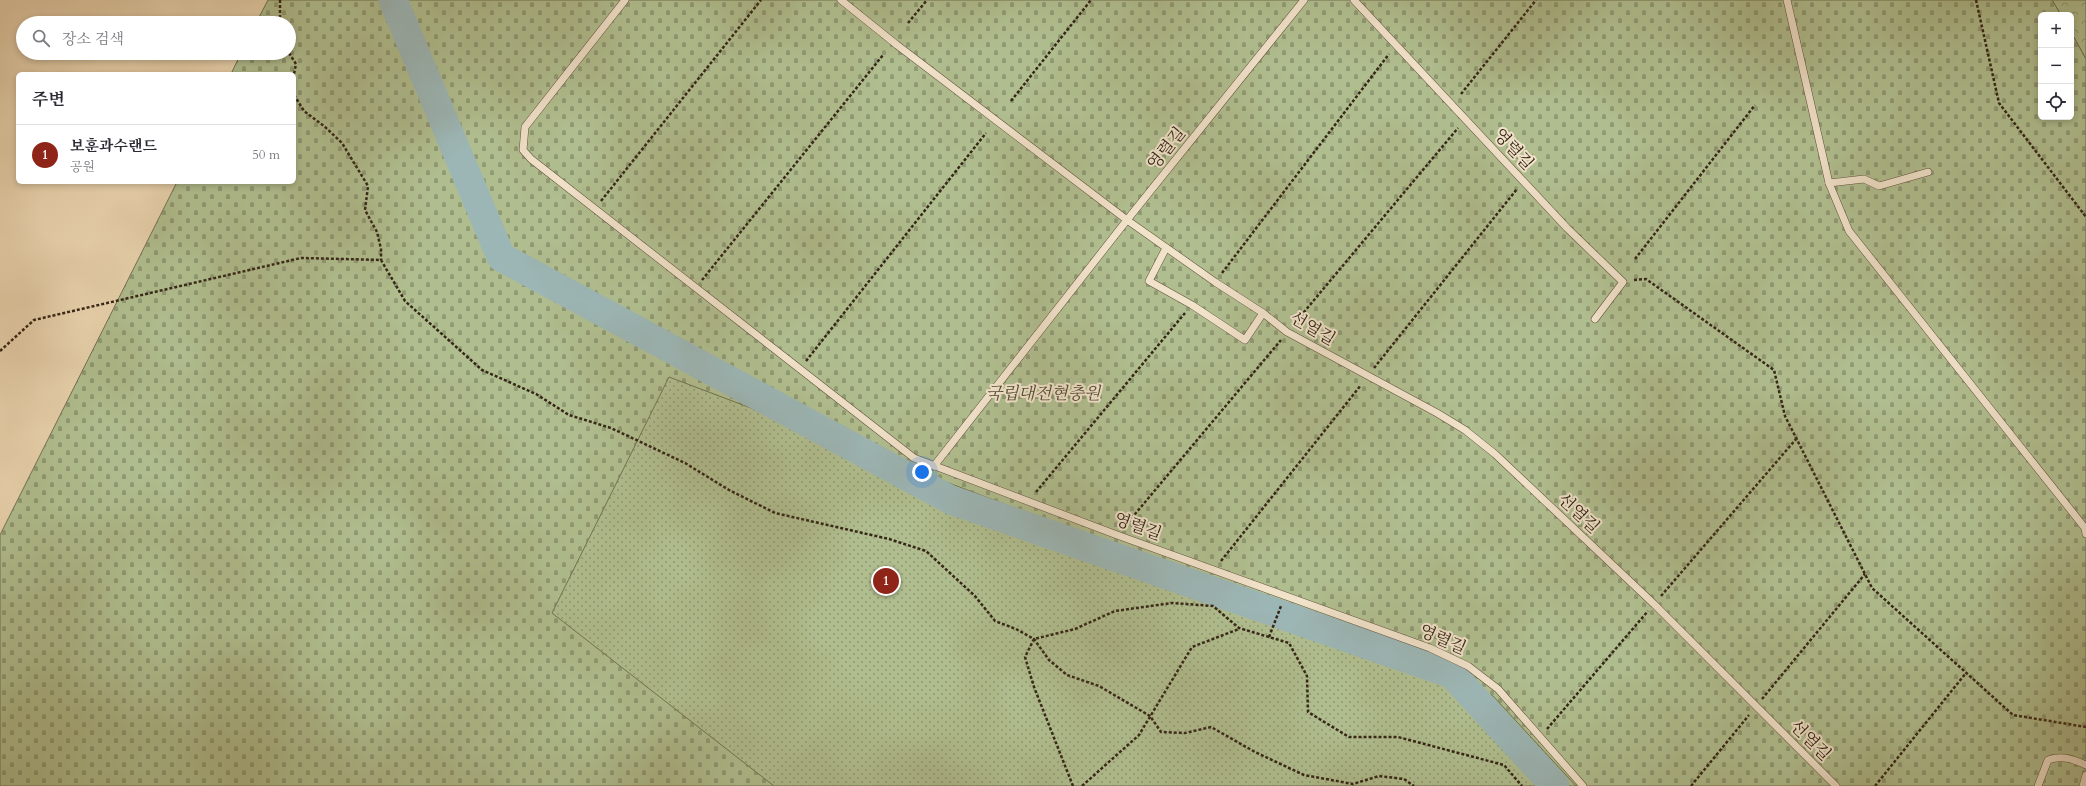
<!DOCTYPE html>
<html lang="ko">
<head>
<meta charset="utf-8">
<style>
	body { margin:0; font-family:Cardo,"Noto Serif KR",serif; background:#f2f2f3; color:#2b2b33 }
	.controls { position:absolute; right:12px; top:12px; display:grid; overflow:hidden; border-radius:6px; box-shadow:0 2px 6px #0003 }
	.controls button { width:36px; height:36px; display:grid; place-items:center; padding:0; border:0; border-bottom:1px solid #e1e1e2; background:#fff; color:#2b2b33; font:20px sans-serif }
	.you { position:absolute; left:922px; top:472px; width:14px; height:14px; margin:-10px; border:3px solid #fff; border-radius:50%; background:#1a73e8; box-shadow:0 0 0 6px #1a73e833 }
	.badge { display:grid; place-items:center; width:26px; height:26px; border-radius:50%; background:#8f2418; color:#fff; font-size:13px; font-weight:700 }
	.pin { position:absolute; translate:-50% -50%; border:2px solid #fff; box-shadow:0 1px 4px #0006 }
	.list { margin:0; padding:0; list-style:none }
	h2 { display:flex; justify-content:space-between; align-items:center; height:52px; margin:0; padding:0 16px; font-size:17px }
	h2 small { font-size:13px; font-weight:400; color:#7c7c81 }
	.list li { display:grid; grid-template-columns:26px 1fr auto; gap:12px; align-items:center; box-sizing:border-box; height:60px; padding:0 16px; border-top:1px solid #e1e1e2 }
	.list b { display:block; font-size:15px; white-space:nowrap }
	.list p { margin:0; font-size:13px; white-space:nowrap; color:#7c7c81 }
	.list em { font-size:13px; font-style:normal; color:#7c7c81 }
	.icon { flex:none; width:22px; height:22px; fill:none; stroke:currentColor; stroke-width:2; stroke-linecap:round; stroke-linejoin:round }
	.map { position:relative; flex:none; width:2086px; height:786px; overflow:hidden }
	.search { position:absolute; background:#fff; box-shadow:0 2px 6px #0003; left:16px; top:16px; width:280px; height:44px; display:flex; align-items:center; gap:10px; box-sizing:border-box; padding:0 14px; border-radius:22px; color:#7c7c81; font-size:15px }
	.panel { position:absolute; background:#fff; box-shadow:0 2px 6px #0003; left:16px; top:72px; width:280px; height:112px; border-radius:6px }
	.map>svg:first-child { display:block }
	.forest { fill:url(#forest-crowns); stroke:#727253 }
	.cemetery { fill:url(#cemetery-stones); stroke:#727253 }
	.park { fill:url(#park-dots); stroke:#727253 }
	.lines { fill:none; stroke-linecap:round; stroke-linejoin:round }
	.river { stroke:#9cb6b5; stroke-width:29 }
	.service-casing { stroke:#62513d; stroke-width:8 }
	.path { stroke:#352617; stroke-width:2.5; stroke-dasharray:3 2; stroke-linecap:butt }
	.service { stroke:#f1e2ca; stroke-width:7 }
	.labels { text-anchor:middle; stroke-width:4; stroke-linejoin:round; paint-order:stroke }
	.street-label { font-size:17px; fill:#352617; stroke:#f1e2ca }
	.park-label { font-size:17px; font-style:italic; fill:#544c35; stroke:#f1e2ca }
</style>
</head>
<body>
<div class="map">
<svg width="2086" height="786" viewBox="0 0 2086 786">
	<defs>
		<pattern id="forest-crowns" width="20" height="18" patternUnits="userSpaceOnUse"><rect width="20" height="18" fill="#b0be8f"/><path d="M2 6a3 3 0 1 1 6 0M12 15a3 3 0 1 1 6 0" fill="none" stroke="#909a74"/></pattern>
		<pattern id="cemetery-stones" width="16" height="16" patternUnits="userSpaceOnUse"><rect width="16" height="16" fill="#b0be8f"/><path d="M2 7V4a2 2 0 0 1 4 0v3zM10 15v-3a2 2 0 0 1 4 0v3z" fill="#909a74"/></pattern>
		<pattern id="park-dots" width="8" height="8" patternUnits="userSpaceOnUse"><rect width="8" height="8" fill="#b0be8f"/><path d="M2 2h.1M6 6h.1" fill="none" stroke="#909a74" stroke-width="1.8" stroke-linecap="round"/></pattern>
	</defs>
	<rect width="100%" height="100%" fill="#e9d3ae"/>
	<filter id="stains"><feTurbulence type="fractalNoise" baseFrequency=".005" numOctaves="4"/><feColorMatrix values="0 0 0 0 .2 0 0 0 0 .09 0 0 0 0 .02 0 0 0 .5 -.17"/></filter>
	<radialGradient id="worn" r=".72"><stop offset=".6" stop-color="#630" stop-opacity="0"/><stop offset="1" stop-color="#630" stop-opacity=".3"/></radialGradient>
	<path class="forest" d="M2052 0H2086V59L2071 32V15H2061Z"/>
	<path class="cemetery" d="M268 0H2052L2061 15H2041V117H2071V32L2086 59V786H0V535L177 182H294V74H231L241 53H289V23H256Z"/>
	<path class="park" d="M669 377 1123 549 1493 696 1576 786H774L552 613Z"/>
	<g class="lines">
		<path class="river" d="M393 0 501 257 951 500 1452 674 1555 786"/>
		<g class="service-casing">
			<g id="service">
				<path d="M625 0 525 127 523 150 531 159 914 458 1117 535 1430 648 1468 666 1498 689 1583 786"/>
				<path d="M841 0 897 45 1127 220 1215 282 1263 313 1287 332 1437 413 1465 430 1495 454 1654 604 1836 786"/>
				<path d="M1354 0 1567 228 1623 282 1595 319"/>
				<path d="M1787 0 1829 183 1849 231 2085 528 2086 534"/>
				<path d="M1829 183 1864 179 1879 186 1928 172"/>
				<path d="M1166 248 1149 281 1192 305 1245 340 1263 313"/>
				<path d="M934 466 1127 220 1304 0"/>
				<path d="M2038 786 2048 760C2062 755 2073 759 2086 765"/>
				<path d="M2083 786 2086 775"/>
			</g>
		</g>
		<g class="path">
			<path d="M1976 0 1999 103 2086 217"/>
			<path d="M280 23V0"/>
			<path d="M908 23 927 0"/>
			<path d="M289 53 296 64 294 74"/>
			<path d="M1461 94 1536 0"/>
			<path d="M294 95 304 111 324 126 342 143 368 186 365 210 377 232 381 249V260"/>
			<path d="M1011 101 1091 0"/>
			<path d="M601 201 761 0"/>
			<path d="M1635 259 1755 105"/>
			<path d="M1222 273 1389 54"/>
			<path d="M702 280 883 55"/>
			<path d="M1634 280 1646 279 1774 370 1785 416 1872 588 2013 715 2086 727"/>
			<path d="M1294 324 1458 128"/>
			<path d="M0 351 34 320 301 258 381 260 405 301 482 370 536 394 569 415 611 428 685 463 729 490 775 513 889 539 926 551 975 596 995 621 1016 629 1034 639 1049 660 1067 675 1099 686 1150 716 1161 732 1185 733 1211 727 1255 752 1304 775 1353 784 1379 776 1404 779 1414 786"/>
			<path d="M806 361 986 133"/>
			<path d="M1374 368 1517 189"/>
			<path d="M1036 492 1185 313"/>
			<path d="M1125 526 1281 340"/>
			<path d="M1221 561 1361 385"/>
			<path d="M1661 596 1797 438"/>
			<path d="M1269 637 1281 606"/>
			<path d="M1762 699 1865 574"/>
			<path d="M1547 729 1648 611"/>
			<path d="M1073 786 1034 687 1025 657 1034 639 1075 629 1115 611 1172 603 1213 606 1239 628 1289 643 1307 676 1308 712 1349 737H1398L1504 765 1522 786"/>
			<path d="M1082 786 1139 735 1192 647 1239 629"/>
			<path d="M1691 786 1749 715"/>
			<path d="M1875 786 1966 673"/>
		</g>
		<use href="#service" class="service"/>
	</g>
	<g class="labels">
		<g class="street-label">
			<text transform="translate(1166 148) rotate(-51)" y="6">영렬길</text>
			<text transform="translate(1514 149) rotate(47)" y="6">영렬길</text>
			<text transform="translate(1313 328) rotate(31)" y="6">선열길</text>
			<text transform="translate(1579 513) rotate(43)" y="6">선열길</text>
			<text transform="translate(1138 526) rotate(20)" y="6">영렬길</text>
			<text transform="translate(1443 639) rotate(24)" y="6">영렬길</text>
			<text transform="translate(1811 740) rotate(45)" y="6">선열길</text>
		</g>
		<g class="park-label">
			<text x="1043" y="399">국립대전현충원</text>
		</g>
	</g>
	<rect width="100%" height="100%" filter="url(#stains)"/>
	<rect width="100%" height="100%" fill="url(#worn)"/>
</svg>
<div class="controls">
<button>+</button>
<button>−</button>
<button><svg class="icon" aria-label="locate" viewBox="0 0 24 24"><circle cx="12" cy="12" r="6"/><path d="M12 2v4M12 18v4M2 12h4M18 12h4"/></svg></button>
</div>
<div class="you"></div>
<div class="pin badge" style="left:886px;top:581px">1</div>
<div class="search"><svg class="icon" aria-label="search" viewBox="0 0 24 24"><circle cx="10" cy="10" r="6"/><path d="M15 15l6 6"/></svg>장소 검색</div>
<section class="panel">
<h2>주변<small></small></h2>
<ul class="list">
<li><span class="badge">1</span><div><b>보훈과수랜드</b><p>공원</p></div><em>50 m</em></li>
</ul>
</section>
</div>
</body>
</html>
